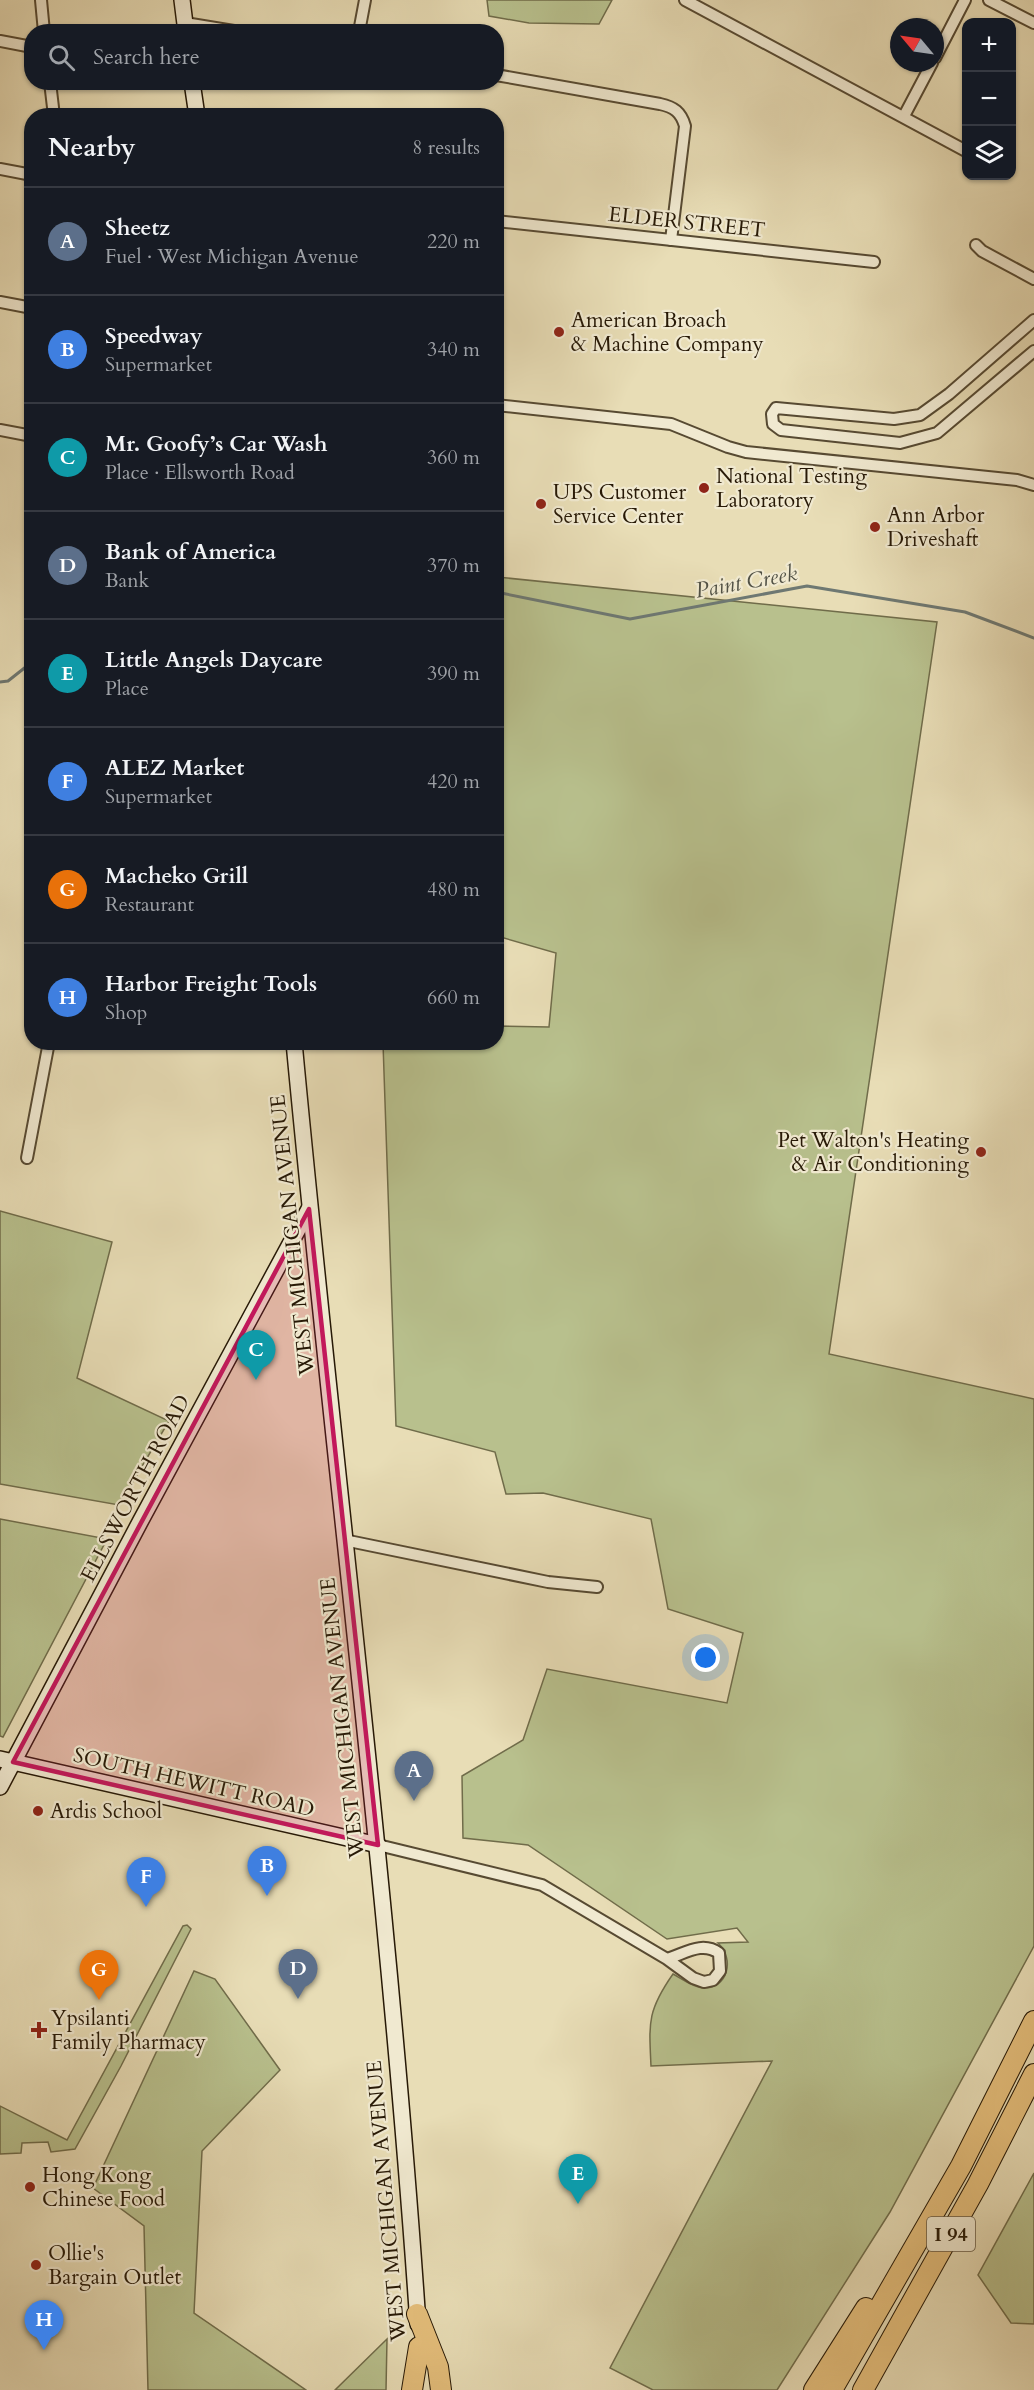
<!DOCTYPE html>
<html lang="en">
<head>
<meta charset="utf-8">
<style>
	body { margin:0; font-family:Cardo,serif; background:#242831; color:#f1f3f6 }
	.controls { position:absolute; right:18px; top:18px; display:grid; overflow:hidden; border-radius:12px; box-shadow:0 2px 4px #0004 }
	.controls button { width:54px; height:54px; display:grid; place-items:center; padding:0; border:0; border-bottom:2px solid #363941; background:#171b24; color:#f1f3f6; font:30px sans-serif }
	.compass { position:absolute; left:890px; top:18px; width:54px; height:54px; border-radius:50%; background:#171b24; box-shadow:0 2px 4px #0004; rotate:299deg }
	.you { position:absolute; left:706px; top:1658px; width:21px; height:21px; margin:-15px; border:4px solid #fff; border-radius:50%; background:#1a73e8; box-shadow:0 0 0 9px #1a73e833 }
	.badge { display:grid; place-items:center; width:39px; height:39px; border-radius:50%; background:#0b8043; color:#fff; font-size:20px; font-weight:700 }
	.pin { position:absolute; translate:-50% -50px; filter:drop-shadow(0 2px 3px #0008) }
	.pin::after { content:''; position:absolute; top:32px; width:21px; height:18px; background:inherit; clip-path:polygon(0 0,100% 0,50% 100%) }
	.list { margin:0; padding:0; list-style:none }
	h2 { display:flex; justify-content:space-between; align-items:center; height:78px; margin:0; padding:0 24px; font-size:26px }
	h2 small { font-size:20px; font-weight:400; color:#9ea1a6 }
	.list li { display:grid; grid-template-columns:39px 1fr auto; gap:18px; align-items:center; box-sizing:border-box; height:108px; padding:0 24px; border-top:2px solid #363941 }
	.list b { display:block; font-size:22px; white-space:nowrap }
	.list p { margin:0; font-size:20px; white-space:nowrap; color:#9ea1a6 }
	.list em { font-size:20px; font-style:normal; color:#9ea1a6 }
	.icon { flex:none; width:33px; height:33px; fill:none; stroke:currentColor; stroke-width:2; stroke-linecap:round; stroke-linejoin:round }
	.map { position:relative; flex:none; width:1034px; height:2390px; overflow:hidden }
	.search { position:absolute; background:#171b24; box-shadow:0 2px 4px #0004; left:24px; top:24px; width:480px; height:66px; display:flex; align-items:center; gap:15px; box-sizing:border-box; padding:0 21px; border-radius:24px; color:#9ea1a6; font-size:22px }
	.panel { position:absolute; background:#171b24; box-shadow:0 2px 4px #0004; left:24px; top:108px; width:480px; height:942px; border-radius:24px }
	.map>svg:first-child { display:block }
	.green { fill:#b8c08d; stroke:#706c4a; stroke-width:1.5 }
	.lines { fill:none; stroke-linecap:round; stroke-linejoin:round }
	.stream { stroke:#6e7872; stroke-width:3 }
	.street-casing { stroke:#574a32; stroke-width:14 }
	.secondary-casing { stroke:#271906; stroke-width:18 }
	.highway-casing { stroke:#271906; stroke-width:22 }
	.street { stroke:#f0e9d0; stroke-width:10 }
	.secondary { stroke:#f0e9d0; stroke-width:15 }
	.highway { stroke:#e4be7b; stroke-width:20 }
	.marked { fill:#c2185b; fill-opacity:0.2; stroke:#c2185b; stroke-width:4.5; stroke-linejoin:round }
	.poi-dot { fill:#8f2418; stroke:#f0e9d0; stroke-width:2 }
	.labels { text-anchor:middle; stroke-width:4.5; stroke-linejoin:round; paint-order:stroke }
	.shield { fill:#f0e9d0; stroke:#635743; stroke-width:1.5 }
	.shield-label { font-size:20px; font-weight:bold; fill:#271906 }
	.street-label { font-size:21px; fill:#271906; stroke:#f0e9d0 }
	.poi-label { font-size:21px; fill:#271906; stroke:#f0e9d0; text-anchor:start }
	.water-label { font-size:22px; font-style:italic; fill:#515145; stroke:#f0e9d0 }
</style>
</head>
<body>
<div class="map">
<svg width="1034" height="2390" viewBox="0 0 1034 2390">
	<rect width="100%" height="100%" fill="#e8ddb6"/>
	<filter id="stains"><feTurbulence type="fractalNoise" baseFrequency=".00333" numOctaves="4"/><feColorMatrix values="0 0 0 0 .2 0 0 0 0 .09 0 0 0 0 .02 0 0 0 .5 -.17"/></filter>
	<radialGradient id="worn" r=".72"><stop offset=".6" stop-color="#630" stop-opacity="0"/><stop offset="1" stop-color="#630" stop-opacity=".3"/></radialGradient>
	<g class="green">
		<path d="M487 0H612L599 24 529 23 489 16Z"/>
		<path d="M497 577 937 622 829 1354 1034 1399V1946L890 2212 777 2390H653L610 2368 772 2061 651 2066C649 2023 647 2011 673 1974 682 1979 692 1987 703 1988 728 1989 735 1959 718 1943L748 1942 737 1928 667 1939 528 1845 463 1838 462 1776 523 1740 547 1669 727 1703 743 1633 668 1609 651 1519 543 1493 506 1494 495 1452 396 1426 383 1043 496 1042 497 1026 549 1027 556 953 497 936Z"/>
		<path d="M0 1211 112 1242 77 1378 169 1421 119 1505 0 1484Z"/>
		<path d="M0 1519 107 1539 3 1737 0 1736Z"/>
		<path d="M187 1925 191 1929 121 2066 75 2149 51 2152 48 2142 22 2143 21 2153 0 2154V2106L67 2140 183 1926Z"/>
		<path d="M194 1971 215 1979 280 2070 202 2151 194 2313 306 2390H148L144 2226 93 2188Z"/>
		<path d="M1034 2173V2324L1011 2323 978 2275Z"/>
		<path d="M387 2339 386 2390H335Z"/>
	</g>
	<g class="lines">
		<g class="stream">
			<path d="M496 592 630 619 807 586 965 612 1034 638"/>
			<path d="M0 682 8 681 32 662"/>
		</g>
		<g class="street-casing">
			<g id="street">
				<path d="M41 0 44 32"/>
				<path d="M685 0 966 151"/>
				<path d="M989 0 1034 23"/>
				<path d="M185 23 240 32"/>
				<path d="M359 32 365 0"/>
				<path d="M0 41 32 47"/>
				<path d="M935 58 965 0"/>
				<path d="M496 75 660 104C674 107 681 112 685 126L671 240"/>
				<path d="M50 82 54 116"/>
				<path d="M904 116 932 63"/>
				<path d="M0 169 32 175"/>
				<path d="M496 221 874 262"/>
				<path d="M976 245 982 251 1034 279"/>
				<path d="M0 302 32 308"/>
				<path d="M1034 320 949 394 920 415 894 419 776 408 772 414 773 424 781 430 900 443 937 433 1034 351"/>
				<path d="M496 405 671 424 728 447 746 452 1017 480 1034 485"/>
				<path d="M0 430 32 436"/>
				<path d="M27 1158 49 1042"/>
				<path d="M344 1540 548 1582 597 1587"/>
				<path d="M378 1845 542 1885 667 1959 693 1978 704 1982 713 1980 720 1971 719 1953C702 1941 686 1953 667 1959"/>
			</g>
		</g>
		<g class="secondary-casing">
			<g id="secondary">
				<path d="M182 0 186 32"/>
				<path d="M192 82 197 116"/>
				<path d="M294 1042C334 1470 389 1896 418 2324"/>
				<path d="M0 1759 378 1845"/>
				<path d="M0 1787 140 1522 309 1209"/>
			</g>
		</g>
		<g class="highway-casing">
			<g id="highway">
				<path d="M417 2314 438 2367 441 2390"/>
				<path d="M412 2390 419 2347"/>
				<path d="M814 2390 866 2308"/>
				<path d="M832 2390 961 2166 1034 2021"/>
				<path d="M863 2390 978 2184 1034 2074"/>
			</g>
		</g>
		<use href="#street" class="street"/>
		<use href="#secondary" class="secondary"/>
		<use href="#highway" class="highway"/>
	</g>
	<path class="marked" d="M309 1209 378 1845 13 1762Z"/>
	<g class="poi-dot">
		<circle cx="559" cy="332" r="6"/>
		<circle cx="704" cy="488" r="6"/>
		<circle cx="541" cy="504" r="6"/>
		<circle cx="875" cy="527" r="6"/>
		<circle cx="981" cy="1152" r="6"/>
		<circle cx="38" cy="1811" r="6"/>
		<path d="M36 2021h6v6h6v6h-6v6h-6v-6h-6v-6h6z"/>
		<circle cx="30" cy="2187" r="6"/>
		<circle cx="36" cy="2265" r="6"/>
	</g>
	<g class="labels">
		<rect class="shield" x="927" y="2217" width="48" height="34" rx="4.5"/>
		<g class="shield-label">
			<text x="951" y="2241">I 94</text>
		</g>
		<g class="street-label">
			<text transform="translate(687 222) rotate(6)" y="7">ELDER STREET</text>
			<text transform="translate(292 1235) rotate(-96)" y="7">WEST MICHIGAN AVENUE</text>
			<text transform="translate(135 1488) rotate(-62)" y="7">ELLSWORTH ROAD</text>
			<text transform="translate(342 1718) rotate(-96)" y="7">WEST MICHIGAN AVENUE</text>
			<text transform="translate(194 1782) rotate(13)" y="7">SOUTH HEWITT ROAD</text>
			<text transform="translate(386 2201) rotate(-95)" y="7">WEST MICHIGAN AVENUE</text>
		</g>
		<g class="poi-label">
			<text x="571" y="327">American Broach<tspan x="571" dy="24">&amp; Machine Company</tspan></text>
			<text x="716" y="483">National Testing<tspan x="716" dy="24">Laboratory</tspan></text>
			<text x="553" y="499">UPS Customer<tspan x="553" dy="24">Service Center</tspan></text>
			<text x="887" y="522">Ann Arbor<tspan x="887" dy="24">Driveshaft</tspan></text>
			<text x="969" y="1147" text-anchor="end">Pet Walton's Heating<tspan x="969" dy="24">&amp; Air Conditioning</tspan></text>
			<text x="50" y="1818">Ardis School</text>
			<text x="51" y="2025">Ypsilanti<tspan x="51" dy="24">Family Pharmacy</tspan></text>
			<text x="42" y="2182">Hong Kong<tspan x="42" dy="24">Chinese Food</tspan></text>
			<text x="48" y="2260">Ollie's<tspan x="48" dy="24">Bargain Outlet</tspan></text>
		</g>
		<g class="water-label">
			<text transform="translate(746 581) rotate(-10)" y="8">Paint Creek</text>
		</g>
	</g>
	<rect width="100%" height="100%" filter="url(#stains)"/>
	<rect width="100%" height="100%" fill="url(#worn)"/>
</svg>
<div class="controls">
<button>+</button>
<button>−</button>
<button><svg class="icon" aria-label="layers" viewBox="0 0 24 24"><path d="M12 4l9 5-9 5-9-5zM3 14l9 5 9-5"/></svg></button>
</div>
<svg class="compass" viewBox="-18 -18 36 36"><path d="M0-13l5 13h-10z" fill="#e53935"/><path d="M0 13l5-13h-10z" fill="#9ea1a6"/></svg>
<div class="you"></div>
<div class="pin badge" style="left:414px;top:1801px;background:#5c6f8a">A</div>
<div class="pin badge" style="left:267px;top:1896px;background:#3f7fe0">B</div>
<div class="pin badge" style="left:256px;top:1380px;background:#0f9aa8">C</div>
<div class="pin badge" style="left:298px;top:1999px;background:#5c6f8a">D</div>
<div class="pin badge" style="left:578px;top:2204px;background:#0f9aa8">E</div>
<div class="pin badge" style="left:146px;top:1907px;background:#3f7fe0">F</div>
<div class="pin badge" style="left:99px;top:2000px;background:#e8710a">G</div>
<div class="pin badge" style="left:44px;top:2350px;background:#3f7fe0">H</div>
<div class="search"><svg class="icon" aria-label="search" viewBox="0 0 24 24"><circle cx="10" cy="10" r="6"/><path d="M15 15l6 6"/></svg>Search here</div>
<section class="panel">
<h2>Nearby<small>8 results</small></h2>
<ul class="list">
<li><span class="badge" style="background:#5c6f8a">A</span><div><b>Sheetz</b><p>Fuel · West Michigan Avenue</p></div><em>220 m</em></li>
<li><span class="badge" style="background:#3f7fe0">B</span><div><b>Speedway</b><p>Supermarket</p></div><em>340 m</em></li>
<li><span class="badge" style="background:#0f9aa8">C</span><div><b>Mr. Goofy’s Car Wash</b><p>Place · Ellsworth Road</p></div><em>360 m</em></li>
<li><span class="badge" style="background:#5c6f8a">D</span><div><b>Bank of America</b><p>Bank</p></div><em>370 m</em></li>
<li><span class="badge" style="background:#0f9aa8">E</span><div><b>Little Angels Daycare</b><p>Place</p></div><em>390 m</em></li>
<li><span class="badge" style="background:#3f7fe0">F</span><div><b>ALEZ Market</b><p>Supermarket</p></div><em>420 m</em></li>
<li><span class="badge" style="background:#e8710a">G</span><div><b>Macheko Grill</b><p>Restaurant</p></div><em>480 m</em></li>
<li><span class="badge" style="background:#3f7fe0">H</span><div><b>Harbor Freight Tools</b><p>Shop</p></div><em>660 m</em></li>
</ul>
</section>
</div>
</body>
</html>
